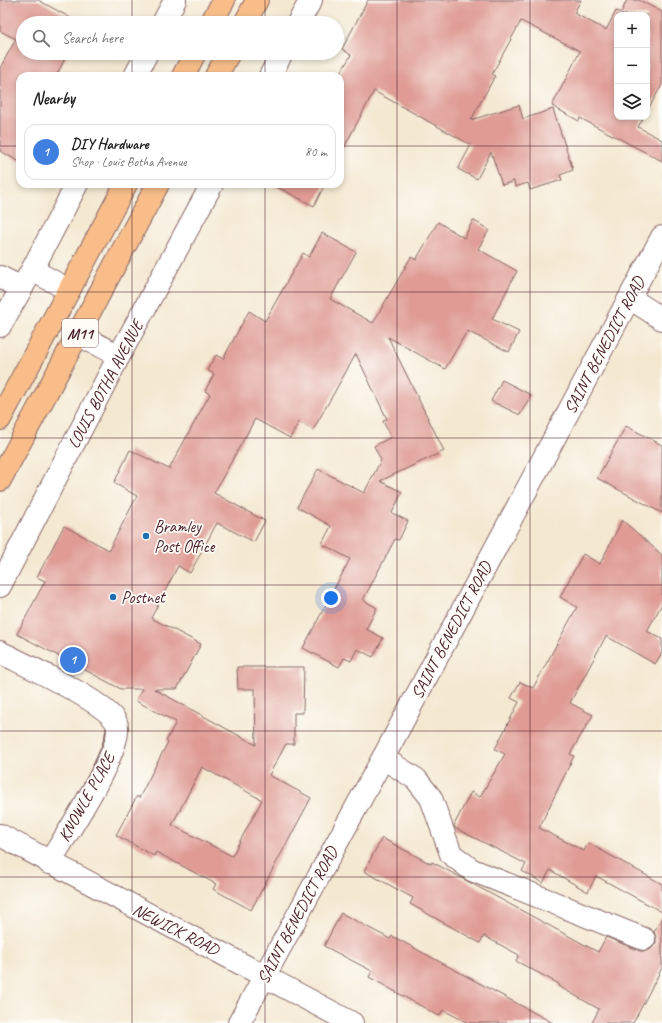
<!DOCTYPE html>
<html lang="en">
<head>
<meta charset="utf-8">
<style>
	body { margin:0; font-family:Caveat,sans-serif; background:#f2f2f2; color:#222 }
	.controls { position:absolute; right:12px; top:12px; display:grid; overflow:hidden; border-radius:8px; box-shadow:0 2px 6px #0003 }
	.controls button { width:36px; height:36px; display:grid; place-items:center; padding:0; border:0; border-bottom:1px solid #e0e0e0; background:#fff; color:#222; font:20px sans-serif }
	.you { position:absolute; left:331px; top:598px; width:14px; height:14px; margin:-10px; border:3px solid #fff; border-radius:50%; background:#1a73e8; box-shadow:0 0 0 6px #1a73e833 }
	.badge { display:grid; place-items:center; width:26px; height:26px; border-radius:50%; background:#1f6fb2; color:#fff; font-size:13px; font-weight:700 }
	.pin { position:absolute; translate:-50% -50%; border:2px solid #fff; box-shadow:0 1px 4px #0006 }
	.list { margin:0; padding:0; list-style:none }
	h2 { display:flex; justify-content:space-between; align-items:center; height:52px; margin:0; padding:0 16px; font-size:17px }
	h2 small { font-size:13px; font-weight:400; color:#767676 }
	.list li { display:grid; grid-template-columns:26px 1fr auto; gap:12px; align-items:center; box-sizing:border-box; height:56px; margin:0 8px 8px; padding:0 8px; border:1px solid #e0e0e0; border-radius:12px }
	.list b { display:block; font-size:15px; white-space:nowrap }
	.list p { margin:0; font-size:13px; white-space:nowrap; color:#767676 }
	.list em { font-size:13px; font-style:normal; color:#767676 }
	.icon { flex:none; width:22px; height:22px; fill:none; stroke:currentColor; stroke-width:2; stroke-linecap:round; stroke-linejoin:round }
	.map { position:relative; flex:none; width:662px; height:1023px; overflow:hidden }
	.search { position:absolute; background:#fff; box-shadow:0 2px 6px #0003; left:16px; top:16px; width:328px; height:44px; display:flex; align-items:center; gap:10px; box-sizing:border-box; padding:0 14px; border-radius:22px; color:#767676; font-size:15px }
	.panel { position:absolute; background:#fff; box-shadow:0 2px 6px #0003; left:16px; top:72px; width:328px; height:116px; border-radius:12px }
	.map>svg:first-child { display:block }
	.building { fill:#df9b94; fill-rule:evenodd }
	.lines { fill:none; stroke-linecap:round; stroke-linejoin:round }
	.minor-casing { stroke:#866565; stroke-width:24 }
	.major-casing { stroke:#866565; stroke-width:24 }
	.minor { stroke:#fff; stroke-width:22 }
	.major { stroke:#f8bd89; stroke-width:22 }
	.grid { fill:none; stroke:#4a1f2b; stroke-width:1; stroke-opacity:0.55 }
	.poi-dot { fill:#1f6fb2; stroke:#fdfcf7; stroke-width:1.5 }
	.labels { text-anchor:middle; stroke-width:3.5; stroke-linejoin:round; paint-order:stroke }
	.shield { fill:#fdfcf7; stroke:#806168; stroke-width:1 }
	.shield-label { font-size:16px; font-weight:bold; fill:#4a1f2b }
	.street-label { font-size:17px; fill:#4a1f2b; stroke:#fdfcf7 }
	.poi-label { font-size:17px; fill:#4a1f2b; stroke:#fdfcf7; text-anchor:start }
</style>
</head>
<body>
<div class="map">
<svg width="662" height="1023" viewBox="0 0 662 1023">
	<rect width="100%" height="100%" fill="#fdfcf7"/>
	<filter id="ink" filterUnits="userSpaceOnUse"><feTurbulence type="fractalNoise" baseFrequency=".025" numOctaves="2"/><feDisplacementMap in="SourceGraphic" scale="8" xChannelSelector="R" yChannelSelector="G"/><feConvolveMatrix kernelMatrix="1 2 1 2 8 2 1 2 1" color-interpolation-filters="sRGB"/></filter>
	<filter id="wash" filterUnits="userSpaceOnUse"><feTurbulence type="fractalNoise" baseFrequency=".012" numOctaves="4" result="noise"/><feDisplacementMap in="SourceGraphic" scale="16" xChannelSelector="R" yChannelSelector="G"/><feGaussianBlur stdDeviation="0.9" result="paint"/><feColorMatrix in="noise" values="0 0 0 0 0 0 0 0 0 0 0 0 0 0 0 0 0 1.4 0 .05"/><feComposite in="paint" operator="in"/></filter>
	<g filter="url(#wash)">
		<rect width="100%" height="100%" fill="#f4e8d1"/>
		<g id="blocks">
			<g class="building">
				<path d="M0 0H38L80 23H23V53H68L56 76H20V162L0 151V68L16 39 0 31Z"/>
				<path d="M368 0H581L574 13 606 30 616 11 621 13 627 0H639L662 12V85L647 111V15H617V117H644L638 127 662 140V161L580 118 579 121 552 106 580 51 521 21 492 74 495 76 471 120 519 105 523 119 553 109 573 170 560 175 562 180 530 190 528 183 515 187 514 181 502 185 491 152 477 179 458 169 471 145 374 91 340 155V74L351 55 342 49Z"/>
				<path d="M271 184H325L314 206Z"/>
				<path d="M473 220 489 230 478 249 517 271 492 319 519 332 509 352 467 331 445 369 388 337 444 451 380 481 402 492 392 513 408 521 399 540 395 539 363 600 377 608 366 629 383 638 373 657 357 649 351 661 344 658 339 667 303 648 350 559 322 544 331 526 297 507 318 469 364 493 381 460 374 446 391 437 383 421 387 419 356 354 313 430 299 422 290 438 255 419 214 493 265 521 254 542 217 523 190 573 178 566 151 618 201 644 177 689H154L256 745 255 689H238L237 667H304L303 713H294V744H286L269 775 311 798 251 910 213 889 216 884 156 852 154 856 116 835 137 796 139 798 168 742 166 741 176 722 136 701 142 689H121L17 634 45 581 37 577 64 526 109 550 137 496 114 483 130 450 169 469 210 394 205 391 214 374 207 370 216 355 223 359 249 311 265 321 303 253 309 257 322 233 356 252 330 299 373 323 411 257 416 260 438 222 464 238ZM202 767 262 800 232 856 172 825Z"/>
				<path d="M502 380 531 395 520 415 491 401Z"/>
				<path d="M626 426 662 445V513L597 478Z"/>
				<path d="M622 520 662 555V604L647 631 662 639V653L655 664 606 636 570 703 593 715 570 754 574 756 539 828 584 851 588 843 662 884V912L596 876 588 892 550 870 543 883 522 871 526 864 455 828 454 825 471 792 480 797 505 754 495 749 519 702 511 698 520 682 533 688 577 607 560 597 583 554 600 564Z"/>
				<path d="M382 838 431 864 432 862 598 952 606 937 640 951H646L651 949 656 943V937L654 932 662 917V968L633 1023H592L599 1009 558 986 559 984 516 961 519 955 484 936 480 943 410 904 413 898 364 871Z"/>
				<path d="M341 913 390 939 392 936 553 1023H468L443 1010 439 1016 369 977 372 971 324 946Z"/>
			</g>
		</g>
	</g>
	<g filter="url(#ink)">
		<use href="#blocks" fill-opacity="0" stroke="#866565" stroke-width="1"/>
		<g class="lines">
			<g class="minor-casing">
				<g id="minor">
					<path d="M163 23 175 0"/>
					<path d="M298 23 311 0"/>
					<path d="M135 76 147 53"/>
					<path d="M270 76 282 53"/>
					<path d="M32 270 69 290"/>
					<path d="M0 277 22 288"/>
					<path d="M630 298 662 319"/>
					<path d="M0 326 32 270 77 184"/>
					<path d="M79 335 119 356"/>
					<path d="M0 586 119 356 212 184"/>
					<path d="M0 652C25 665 105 701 116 722 127 744 63 840 49 863"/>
					<path d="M383 758 416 779 431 798 451 854 472 870 644 939"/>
					<path d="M0 835 352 1023"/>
					<path d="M239 1023 383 758 662 237"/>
				</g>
			</g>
			<g class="major-casing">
				<g id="major">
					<path d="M211 23 224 0"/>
					<path d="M245 23 257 0"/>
					<path d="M183 76 195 53"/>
					<path d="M216 76 229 53"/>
					<path d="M0 419 126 184"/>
					<path d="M0 480 158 184"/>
				</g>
			</g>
			<use href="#minor" class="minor"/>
			<use href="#major" class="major"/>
		</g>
	</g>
	<path class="grid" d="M132 0V23M265 0V23M397 0V1023M530 0V1023M132 53V76M265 53V76M0 146H20M340 146H662M132 184V1023M265 184V1023M0 292H662M0 438H662M0 585H662M0 731H662M0 877H662"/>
	<g class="poi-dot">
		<circle cx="146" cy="536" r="4"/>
		<circle cx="113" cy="597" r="4"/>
	</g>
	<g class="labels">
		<rect class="shield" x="62" y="319" width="36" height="28" rx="3"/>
		<g class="shield-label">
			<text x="80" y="339">M11</text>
		</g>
		<g class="street-label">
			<text transform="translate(604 345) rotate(-62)" y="6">SAINT BENEDICT ROAD</text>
			<text transform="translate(105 384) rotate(-62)" y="6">LOUIS BOTHA AVENUE</text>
			<text transform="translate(451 630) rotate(-62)" y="6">SAINT BENEDICT ROAD</text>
			<text transform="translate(86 797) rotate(-61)" y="6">KNOWLE PLACE</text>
			<text transform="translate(297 915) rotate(-62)" y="6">SAINT BENEDICT ROAD</text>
			<text transform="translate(176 929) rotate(27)" y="6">NEWICK ROAD</text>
		</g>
		<g class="poi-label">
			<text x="154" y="532">Bramley<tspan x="154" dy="20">Post Office</tspan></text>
			<text x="121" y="603">Postnet</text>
		</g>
	</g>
</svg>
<div class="controls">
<button>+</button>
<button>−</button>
<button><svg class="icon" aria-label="layers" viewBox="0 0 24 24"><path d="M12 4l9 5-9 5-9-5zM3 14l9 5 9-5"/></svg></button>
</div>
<div class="you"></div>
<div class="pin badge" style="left:73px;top:660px;background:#3f7fe0">1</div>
<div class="search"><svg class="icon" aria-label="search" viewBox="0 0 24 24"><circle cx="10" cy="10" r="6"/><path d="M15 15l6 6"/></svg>Search here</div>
<section class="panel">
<h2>Nearby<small></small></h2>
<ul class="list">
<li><span class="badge" style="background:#3f7fe0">1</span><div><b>DIY Hardware</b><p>Shop · Louis Botha Avenue</p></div><em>80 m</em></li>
</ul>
</section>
</div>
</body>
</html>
